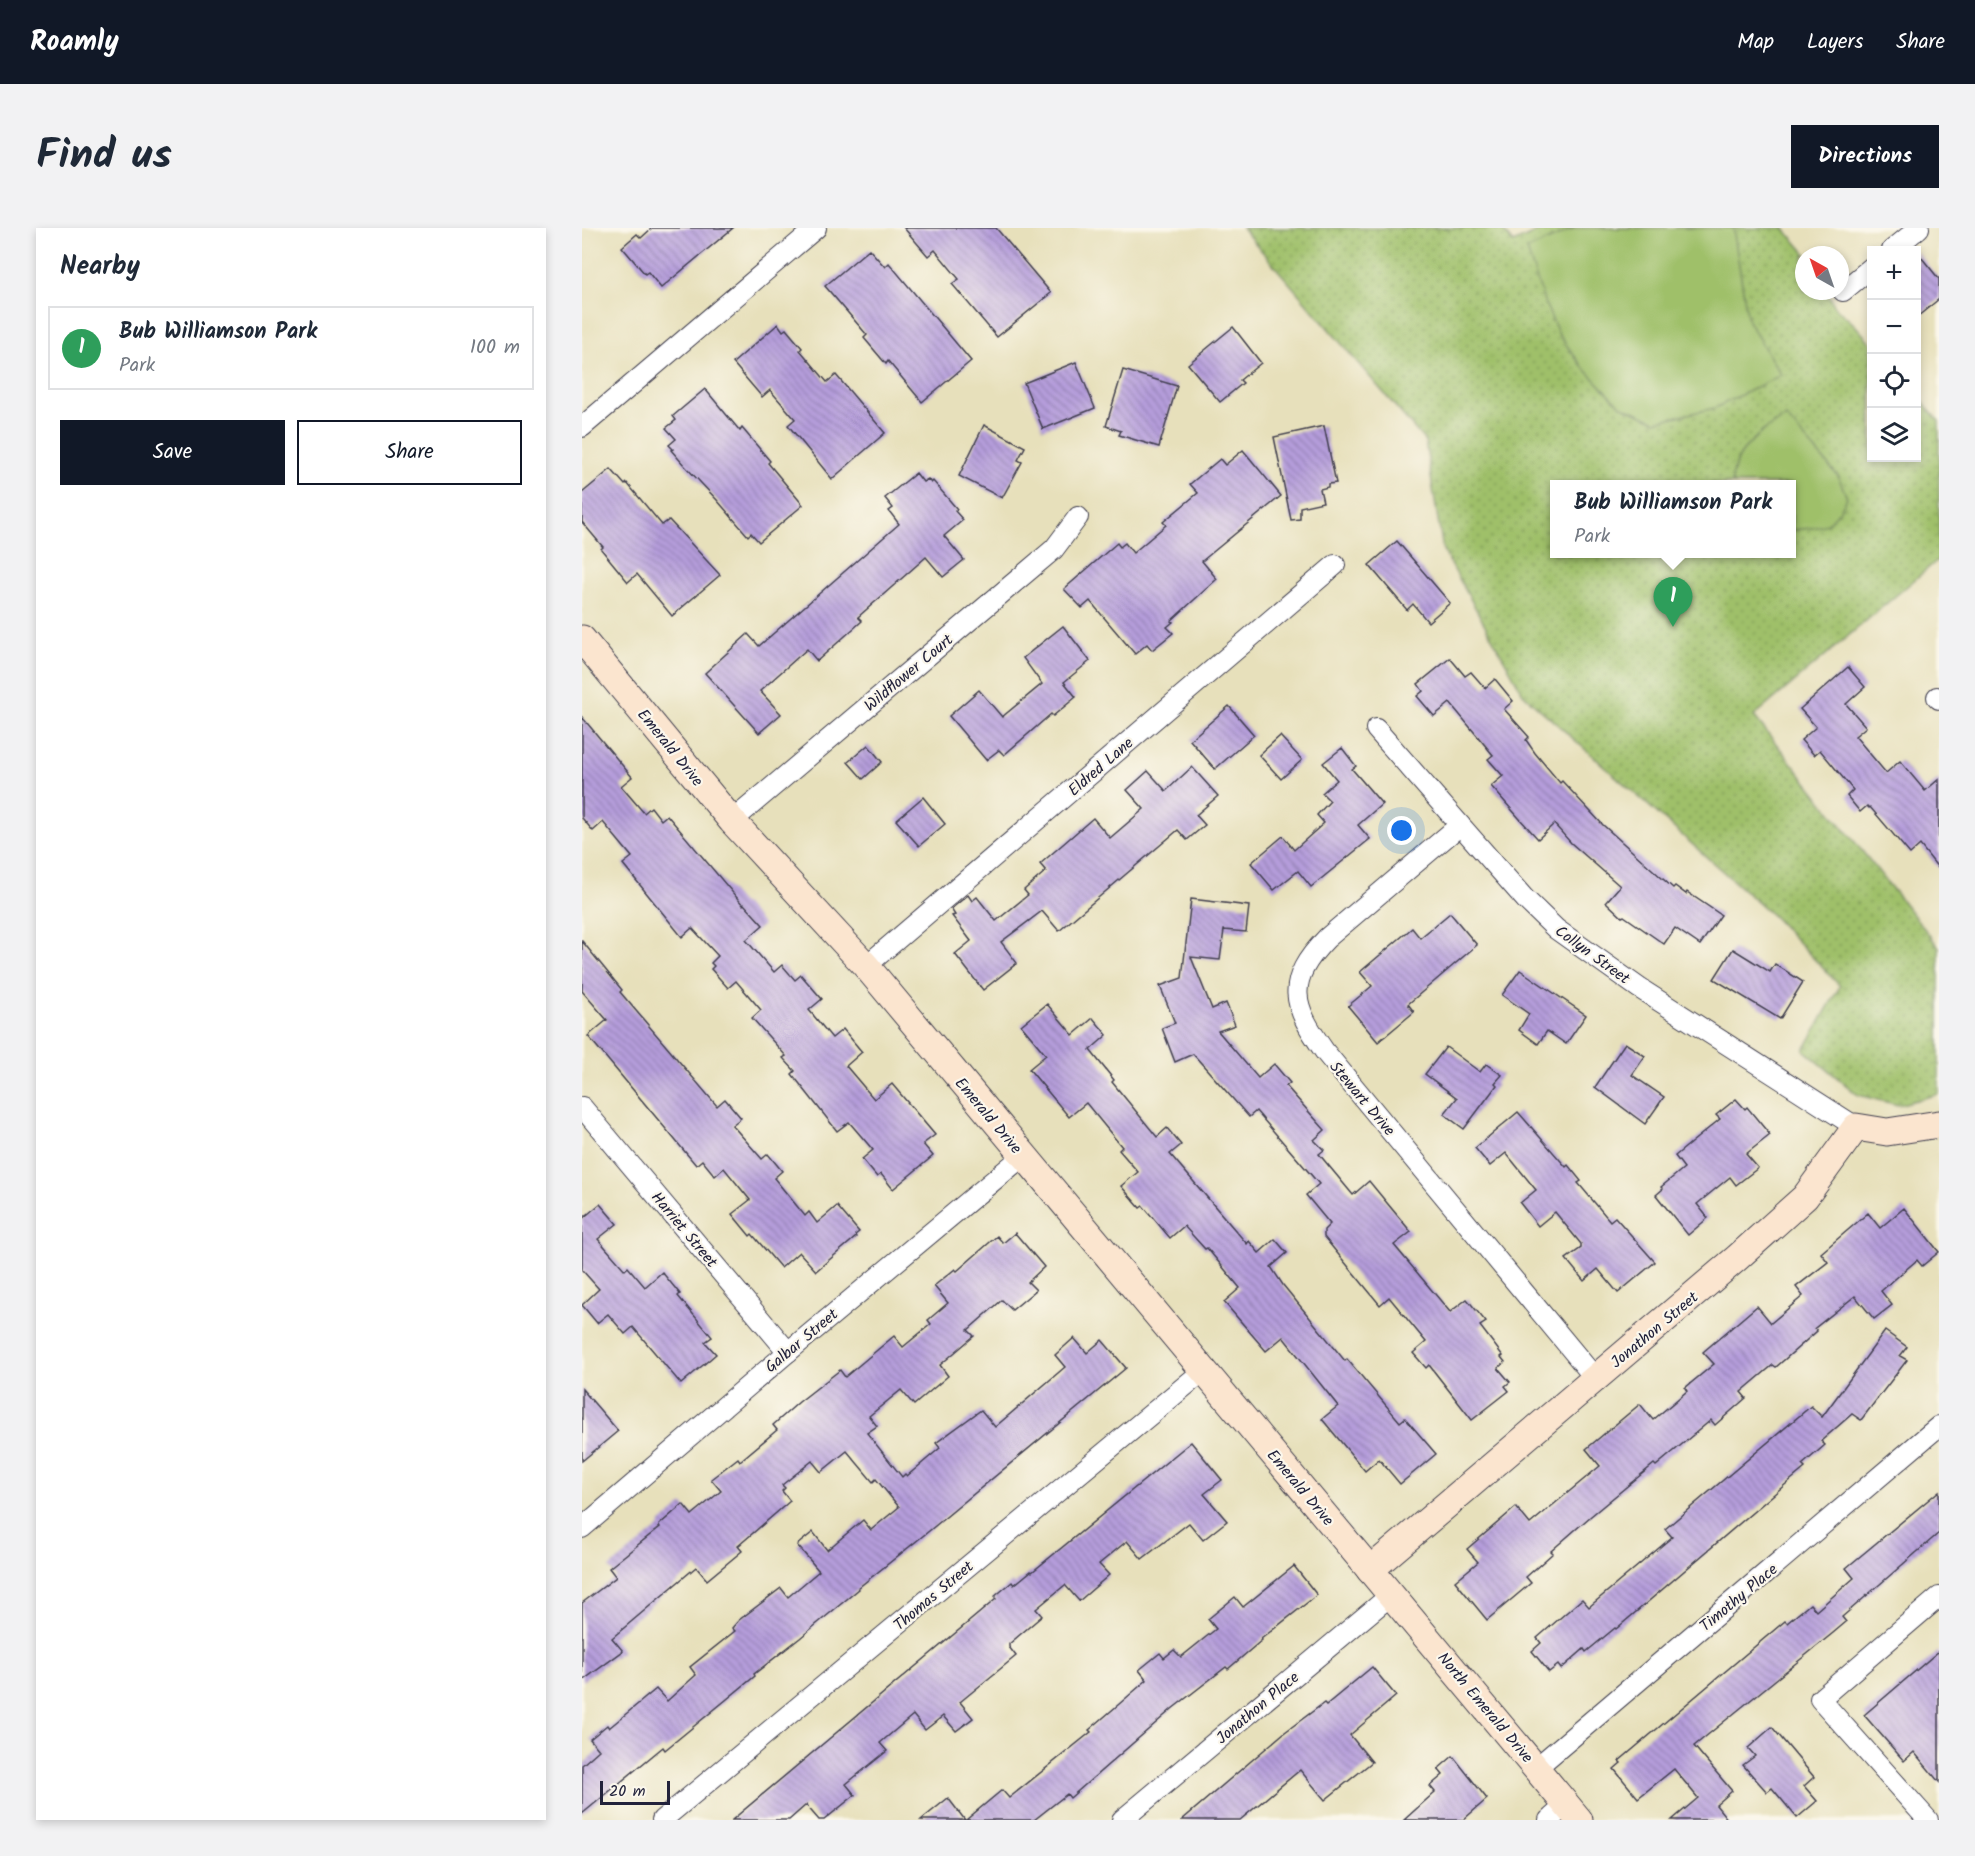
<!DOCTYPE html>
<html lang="en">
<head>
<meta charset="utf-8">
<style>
	body { margin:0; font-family:Kalam,sans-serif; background:#f2f2f3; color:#1f2937 }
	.controls { position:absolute; right:18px; top:18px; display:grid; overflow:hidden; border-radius:0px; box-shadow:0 3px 9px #0003 }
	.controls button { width:54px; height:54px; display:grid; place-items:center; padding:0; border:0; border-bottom:2px solid #e0e1e3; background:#fff; color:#1f2937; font:30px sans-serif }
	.compass { position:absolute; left:1213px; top:18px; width:54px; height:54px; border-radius:50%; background:#fff; box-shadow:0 3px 9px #0003; rotate:320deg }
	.scale { position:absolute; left:18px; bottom:15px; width:70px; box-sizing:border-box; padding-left:6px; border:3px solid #22223b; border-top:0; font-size:16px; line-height:21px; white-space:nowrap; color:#22223b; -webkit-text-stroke:4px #fbf7ec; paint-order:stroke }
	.you { position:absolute; left:820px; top:603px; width:21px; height:21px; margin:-15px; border:4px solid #fff; border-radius:50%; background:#1a73e8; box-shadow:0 0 0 9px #1a73e833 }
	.badge { display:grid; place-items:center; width:39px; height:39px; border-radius:50%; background:#111827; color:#fff; font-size:20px; font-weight:700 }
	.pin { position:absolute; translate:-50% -50px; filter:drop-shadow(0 2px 3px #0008) }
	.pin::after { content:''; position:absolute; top:32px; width:21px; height:18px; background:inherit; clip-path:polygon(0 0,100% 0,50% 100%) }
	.popup { position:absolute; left:968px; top:252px; width:246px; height:78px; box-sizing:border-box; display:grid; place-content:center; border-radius:0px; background:#fff; filter:drop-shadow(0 2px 4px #0005); font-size:20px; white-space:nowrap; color:#747a83 }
	.popup b { font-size:22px; color:#1f2937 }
	.popup::after { content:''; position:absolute; left:50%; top:100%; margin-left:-12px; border:12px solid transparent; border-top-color:#fff }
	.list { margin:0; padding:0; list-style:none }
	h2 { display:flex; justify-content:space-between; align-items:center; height:78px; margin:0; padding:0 24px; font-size:26px }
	h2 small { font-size:20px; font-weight:400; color:#747a83 }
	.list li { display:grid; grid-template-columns:39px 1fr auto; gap:18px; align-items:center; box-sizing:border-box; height:84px; margin:0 12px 12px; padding:0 12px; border:2px solid #e0e1e3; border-radius:0px }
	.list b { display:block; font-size:22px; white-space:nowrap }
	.list p { margin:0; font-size:20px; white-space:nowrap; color:#747a83 }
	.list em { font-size:20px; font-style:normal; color:#747a83 }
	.actions { display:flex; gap:12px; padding:18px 24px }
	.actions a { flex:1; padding:14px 0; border:2px solid #111827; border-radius:0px; text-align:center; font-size:21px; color:#111827 }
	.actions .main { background:#111827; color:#fff }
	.icon { flex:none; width:33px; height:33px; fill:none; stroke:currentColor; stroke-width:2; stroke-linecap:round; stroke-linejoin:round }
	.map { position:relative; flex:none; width:1357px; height:1592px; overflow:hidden; border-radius:0px }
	header { display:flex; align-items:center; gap:36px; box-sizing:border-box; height:84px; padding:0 30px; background:#111827; color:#fff }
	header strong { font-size:28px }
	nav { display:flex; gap:33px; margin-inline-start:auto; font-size:21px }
	.intro { display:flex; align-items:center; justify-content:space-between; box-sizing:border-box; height:144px; padding:0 36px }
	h1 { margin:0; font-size:42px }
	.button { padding:15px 27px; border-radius:0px; background:#111827; color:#fff; font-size:21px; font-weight:700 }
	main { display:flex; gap:36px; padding:0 36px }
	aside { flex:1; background:#fff; border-radius:0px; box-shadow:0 3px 9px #0003 }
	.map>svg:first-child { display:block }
	.park { fill:url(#park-dots); stroke:#607152; stroke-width:1.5; fill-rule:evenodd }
	.pitch { fill:#9fc069; stroke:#607152; stroke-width:1.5 }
	.building { fill:url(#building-back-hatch) }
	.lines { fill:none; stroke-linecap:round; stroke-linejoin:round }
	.street-casing { stroke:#403e4e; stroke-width:22 }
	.secondary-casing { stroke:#403e4e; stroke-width:29 }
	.street { stroke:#fff; stroke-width:20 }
	.secondary { stroke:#fbe5cf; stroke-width:27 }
	.labels { text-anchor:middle; stroke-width:4.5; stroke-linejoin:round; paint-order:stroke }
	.street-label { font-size:16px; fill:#22223b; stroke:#fbf7ec }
</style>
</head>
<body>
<header>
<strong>Roamly</strong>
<nav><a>Map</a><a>Layers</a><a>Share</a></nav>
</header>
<div class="intro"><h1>Find us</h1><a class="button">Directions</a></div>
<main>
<aside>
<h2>Nearby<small></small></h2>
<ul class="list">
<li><span class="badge" style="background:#2e9e5b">1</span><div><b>Bub Williamson Park</b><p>Park</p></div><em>100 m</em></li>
</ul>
<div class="actions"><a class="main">Save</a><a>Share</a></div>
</aside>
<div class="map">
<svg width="1357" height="1592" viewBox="0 0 1357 1592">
	<defs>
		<pattern id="park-dots" width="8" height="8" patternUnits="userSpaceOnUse" patternTransform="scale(1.5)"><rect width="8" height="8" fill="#9fc069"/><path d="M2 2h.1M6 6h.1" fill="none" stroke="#819c58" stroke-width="1.8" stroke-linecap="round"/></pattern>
		<pattern id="building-back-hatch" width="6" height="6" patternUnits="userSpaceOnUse" patternTransform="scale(1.5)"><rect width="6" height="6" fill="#b59ddb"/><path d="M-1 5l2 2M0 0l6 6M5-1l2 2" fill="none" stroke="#9380b3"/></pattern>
	</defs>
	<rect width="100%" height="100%" fill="#fbf7ec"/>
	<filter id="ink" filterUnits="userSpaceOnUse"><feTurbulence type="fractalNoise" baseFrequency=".0167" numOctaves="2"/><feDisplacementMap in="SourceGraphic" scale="12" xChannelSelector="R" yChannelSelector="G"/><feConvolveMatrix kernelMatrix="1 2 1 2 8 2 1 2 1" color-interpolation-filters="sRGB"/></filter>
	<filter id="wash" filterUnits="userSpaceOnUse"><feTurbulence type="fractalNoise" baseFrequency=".008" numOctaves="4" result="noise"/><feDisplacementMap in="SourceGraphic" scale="24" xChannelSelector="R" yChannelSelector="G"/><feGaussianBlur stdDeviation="1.35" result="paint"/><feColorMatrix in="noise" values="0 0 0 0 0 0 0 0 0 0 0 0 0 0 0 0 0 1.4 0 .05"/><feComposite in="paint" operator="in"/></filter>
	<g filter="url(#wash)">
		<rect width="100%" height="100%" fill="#e7e0bb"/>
		<path class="park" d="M660 0H919L931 15 963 0H1202L1225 27H1222V63H1245L1253 79 1273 97 1289 115 1290 230H1334L1335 167 1357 193V331L1172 488 1357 719V866L1316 877 1276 867 1222 822 1258 758 1191 688 942 467 861 322 843 213ZM972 256H1210V326H972Z"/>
		<g class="pitch">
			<path d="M993 0H1151L1166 93 1199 147 1133 180 1074 193 1038 177 1000 138 977 107 962 73 945 22Z"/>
			<path d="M1204 189 1256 248 1265 270C1248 300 1243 299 1210 302V256H1150C1150 224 1177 203 1204 189Z"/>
		</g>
		<g id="blocks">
			<g class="building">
				<path d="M70 0H151L79 60 66 44 63 46 40 19 55 6 59 10Z"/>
				<path d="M322 0H414L469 65 415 109 370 56 377 51 353 22 346 28Z"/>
				<path d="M287 21 303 39 307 35 389 133 340 174 306 133 304 136 282 110 285 107 243 58Z"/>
				<path d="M1335 24 1357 51V71L1335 89Z"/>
				<path d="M196 96 201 103 204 101 220 120 218 122 245 154 254 147 303 205 250 251 206 197 213 191 188 162 180 169 151 135Z"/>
				<path d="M651 99 679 135 658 152 661 155 638 174 606 136Z"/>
				<path d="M494 134 513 180 461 201 442 155Z"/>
				<path d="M541 142 595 158 577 219 537 207 539 203 524 198Z"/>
				<path d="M123 161 158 203 160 200 188 233 186 235 221 277 177 314 169 305 166 308 135 272 102 237 89 222 91 221 87 217 94 211 84 200 94 192 91 188Z"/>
				<path d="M402 197 443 219 436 232 440 234 420 270 377 248Z"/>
				<path d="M742 198 754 255 746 256V259L738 261 741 274 718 279V291L709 292 692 209Z"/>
				<path d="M661 222 699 268 620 333 635 351 589 393 591 394 585 399 591 405 570 422 565 416 553 426 508 373 500 380 482 361 535 315 538 319 543 315 551 325 584 297 581 294 616 265 608 256 638 231 643 237Z"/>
				<path d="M29 241 43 257 45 255 80 297 87 292 138 347 90 388 55 346 46 354 19 321 21 319 0 294V265Z"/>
				<path d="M334 245 341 254 346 251 349 255 351 253 375 281 373 283 381 292 362 308 382 332 361 349 344 329 276 389 280 393 235 433 225 421 178 463 199 486 177 505 123 445 166 406 177 418 317 296 307 283 311 280 303 270Z"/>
				<path d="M815 313 868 375 846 394 831 376 825 382 787 337Z"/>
				<path d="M481 398 508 433 482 454 494 469 471 488 469 486 422 527 417 522 404 532 367 488 397 462 420 489 460 456 441 430Z"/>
				<path d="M868 430 883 448 889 444 903 460 913 451 931 473 922 481 947 509 944 512 953 525 978 555 980 553 1021 597 1091 660 1093 658 1104 666 1105 664 1139 687 1118 717 1093 700 1082 716 1042 688 1040 689 1024 674 1038 658 989 615 972 596 956 611 937 590 909 558 921 548 906 531 911 527 868 475 852 488 835 468 841 463 836 456Z"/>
				<path d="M1266 439 1283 459 1264 476 1284 499 1273 508 1304 545 1318 533 1343 563 1357 551V641L1338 617 1328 626 1288 579 1287 580 1285 578 1278 584 1265 568 1271 562 1238 522 1232 527 1219 512 1234 499 1218 481Z"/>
				<path d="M647 478 672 507 633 541 608 512Z"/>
				<path d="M0 489 50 549 39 558 62 585 69 579 79 592 85 587 161 677 162 676 181 697 164 712 192 744 200 737 213 752 219 747 240 771 227 782 250 810 261 801 280 824 264 838 292 871 310 856 353 907 341 916 351 928 311 961 299 946 295 949 280 931 291 922 267 894 255 903 210 846 213 843 201 830 204 828 170 790 179 782 154 753 146 760 129 741 132 738 129 735 136 728 110 700 100 709 41 636 50 629 21 594 11 603 0 590Z"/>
				<path d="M698 508 720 532 699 551 677 527Z"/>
				<path d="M286 517 300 534 281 551 266 534Z"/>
				<path d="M760 520 774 538 770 541 800 576 776 597 788 611 729 659 716 643 692 662 669 635 701 608 712 622 742 595 735 587 748 573 740 565 755 552 741 535Z"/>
				<path d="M610 539 636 568 614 587 623 597 605 612 596 602 477 703 460 683 419 714 435 735 401 762 373 726 389 713 370 688 373 687 369 681 386 667 390 673 395 669 414 693 446 667 442 662 464 643 458 636 511 590 528 610 562 581 545 562 566 543 584 563Z"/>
				<path d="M341 569 363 596 337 618 314 592Z"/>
				<path d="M609 671 667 678 664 704 642 702 638 732 609 729 630 781 644 775 653 797 636 803 676 850 692 836 708 855 704 858 743 902 732 912 742 922 737 926 771 967 787 953 805 975 829 1004 812 1017 868 1084 885 1071 904 1094 898 1098 921 1128 919 1129 923 1134 916 1140 928 1154 923 1158 927 1163 890 1192 847 1137 844 1140 831 1125 844 1114 807 1069 798 1077 742 1009V1002L748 996 724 967 737 956 674 883 667 889 611 826 593 834 580 800 593 795 578 758 600 750Z"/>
				<path d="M868 685 895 717 826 776 832 784 796 814 766 778 790 758 778 744 830 700 838 710Z"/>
				<path d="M0 713 40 762 38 764 135 878 143 871 159 890 150 897 180 931 186 926 200 943 192 950 223 988 227 984 235 995 255 978 277 1004 273 1007 274 1009 234 1043 217 1024 199 1040 170 1006 168 1008 150 986 168 972 142 940 133 948 120 932 114 937 6 808 25 792 0 763Z"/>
				<path d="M1151 721 1188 744 1193 736 1221 754 1198 791 1132 751Z"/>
				<path d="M938 742 1004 787 984 816 965 803 956 816 937 802 947 786 920 767Z"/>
				<path d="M465 776 491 807 511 790 525 807 508 822 532 852 530 854 575 909 585 900 599 917 588 926 665 1016 667 1013 677 1025 693 1011 705 1025 689 1039 701 1057 763 1133 765 1131 818 1194 823 1190 854 1226 818 1256 797 1231 783 1243 740 1191 756 1178 701 1109 684 1123 642 1074 658 1060 625 1020 623 1021 602 998 588 1010 561 978 558 980 539 958 556 944 537 922 540 919 504 875 487 889 447 841 464 827 439 797Z"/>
				<path d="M1043 815 1063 828 1050 847 1082 869 1063 896 1013 859Z"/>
				<path d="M864 819 898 844 904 836 920 847 913 855 915 857 882 901 862 886 875 870 843 846Z"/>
				<path d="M1154 871 1163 881 1165 879 1188 907 1164 926 1176 940 1154 957 1148 949 1115 976 1126 990 1106 1007 1074 967 1081 961 1079 959 1102 940 1093 928 1138 891 1134 887Z"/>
				<path d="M936 884 984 939 986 937 999 953 996 955 1028 993 1033 989 1073 1034 1036 1065 1016 1041 1002 1053 984 1031 999 1020V1016L973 984 956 998 938 975 954 962 924 925 908 938 893 920Z"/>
				<path d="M18 976 35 996 16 1011 43 1042 46 1039 63 1059 80 1044 98 1066 96 1068 130 1109 123 1114 134 1126 99 1156 51 1099 43 1106 26 1086 15 1095 0 1077 17 1061 0 1042V991Z"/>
				<path d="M1322 980 1357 1024 1340 1038 1335 1032 1299 1063 1310 1077 1292 1091 1273 1068 1233 1100 1235 1103 1194 1139 1191 1137 1159 1164 1164 1170 1133 1197 1129 1192 1074 1238 1072 1236 1009 1288 969 1323 971 1325 944 1349 949 1355 905 1392 873 1353 896 1334 885 1321 934 1279 948 1296 1018 1238 1004 1221 1058 1176 1071 1192 1105 1163 1103 1160 1132 1136 1121 1124 1175 1078 1189 1095 1221 1068 1214 1059 1246 1034 1239 1025 1286 985 1298 1000Z"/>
				<path d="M433 1005 462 1039 446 1054 454 1062 430 1082 420 1072 386 1102 392 1108 358 1137 366 1148 332 1177 319 1162 287 1188 295 1198 285 1205 320 1249 323 1246 325 1248 358 1220 354 1215 399 1182 413 1199 483 1139 473 1127 492 1110 505 1125 520 1112 544 1140 347 1303 276 1360 277 1361 218 1410 172 1446 173 1448 83 1522 81 1519 0 1586V1537L17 1522 8 1511 25 1497 27 1500 74 1461 85 1473 114 1447 108 1439 153 1403 150 1400 157 1392 199 1360 206 1369 237 1343 215 1317 231 1304 245 1322 281 1292 289 1302 317 1279 294 1251 291 1254 265 1223 239 1244 230 1233 200 1257 203 1260 200 1263 208 1273 156 1318 160 1323 125 1352 114 1339 30 1410 41 1423 0 1453V1375L34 1349 27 1340 78 1299 77 1297 101 1276 110 1287 139 1263 129 1251 156 1230 158 1233 195 1202 191 1197 217 1174 258 1142 263 1149 312 1108 321 1119 349 1096 346 1092 366 1075 352 1058 373 1041 375 1043 415 1008 421 1015Z"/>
				<path d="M1303 1103 1325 1119 1318 1128 1325 1132 1279 1192 1270 1186 1239 1213 1243 1217 1220 1237 1223 1240 1198 1261 1034 1401 1033 1400 1004 1424 1002 1421 979 1441 976 1437 967 1444 950 1423 959 1415 955 1410 1000 1371 1007 1379 1090 1309 1083 1301 1229 1178 1240 1189Z"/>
				<path d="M0 1161 36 1203 0 1233Z"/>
				<path d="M609 1214 640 1252 622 1266 645 1293 621 1312 607 1295 560 1331 545 1313 517 1336 527 1347 497 1373 483 1357 454 1381 460 1388 427 1416V1419L434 1428 378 1474 391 1490 374 1503 361 1488 343 1502 331 1487 298 1515 305 1523 264 1556 273 1567 242 1592H237L224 1577 207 1592H150L414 1371 412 1369 430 1354 432 1357 449 1343 450 1344Z"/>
				<path d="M1357 1263V1305L1260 1389 1264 1394 1251 1405 1112 1518 1150 1563 1134 1577 1146 1592H1090L1116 1570 1092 1541 1056 1570 1032 1541 1039 1535 1037 1533 1203 1393 1205 1395 1228 1376 1234 1383 1272 1350 1264 1340Z"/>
				<path d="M712 1338 735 1367 679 1411 680 1412 646 1441 644 1439 590 1481 488 1570 485 1566 452 1592H384L420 1562 427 1570 509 1504 507 1502 565 1452 557 1442 578 1425 582 1430 592 1422 599 1429 634 1401 626 1391 653 1369 661 1379Z"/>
				<path d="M1357 1423V1554L1332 1524 1322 1533 1282 1487Z"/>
				<path d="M790 1439 814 1468 768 1507 790 1534 743 1572 718 1542 658 1592H600L703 1504 742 1475 744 1477Z"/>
				<path d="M1190 1499 1232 1549 1222 1558 1235 1573 1215 1590 1190 1560 1185 1564 1161 1537 1173 1528 1166 1520Z"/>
				<path d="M871 1528 905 1571 881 1592H822L853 1564 848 1558 861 1547 856 1541Z"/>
				<path d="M366 1570 383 1592H339Z"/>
			</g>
		</g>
	</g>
	<g filter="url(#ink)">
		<use href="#blocks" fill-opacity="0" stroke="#403e4e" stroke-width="1.5"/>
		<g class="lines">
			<g class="street-casing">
				<g id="street">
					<path d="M1310 22 1337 0"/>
					<path d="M1261 63 1290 39"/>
					<path d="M0 199 234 0"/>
					<path d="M1355 469 1357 471"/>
					<path d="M794 501 943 671 974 701 1057 760 1274 899"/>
					<path d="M150 593 472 321 496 289"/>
					<path d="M877 598 745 710C702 754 710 777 743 824L1013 1150"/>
					<path d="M284 738 753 337"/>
					<path d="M0 879 206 1124"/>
					<path d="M0 1300 206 1124 441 928"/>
					<path d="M954 1540 1357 1198"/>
					<path d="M80 1592 621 1143"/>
					<path d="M540 1592 809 1367"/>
					<path d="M967 1592 985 1576"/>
					<path d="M1346 1592 1238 1471 1357 1369"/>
				</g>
			</g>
			<g class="secondary-casing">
				<g id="secondary">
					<path d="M0 411 150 593 284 738 997 1592"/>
					<path d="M788 1342 1155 1030 1223 969 1274 899 1305 904 1357 896"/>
				</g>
			</g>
			<use href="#street" class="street"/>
			<use href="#secondary" class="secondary"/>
		</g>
	</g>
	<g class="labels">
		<g class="street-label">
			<text transform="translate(326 444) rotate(-40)" y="6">Wildflower Court</text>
			<text transform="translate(89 519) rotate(51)" y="6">Emerald Drive</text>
			<text transform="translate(518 538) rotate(-41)" y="6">Eldred Lane</text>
			<text transform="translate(1011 726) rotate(36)" y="6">Collyn Street</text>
			<text transform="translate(781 870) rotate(50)" y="6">Stewart Drive</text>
			<text transform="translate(407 887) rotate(50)" y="6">Emerald Drive</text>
			<text transform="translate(103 1001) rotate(50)" y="6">Harriet Street</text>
			<text transform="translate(1072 1101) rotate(-40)" y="6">Jonathon Street</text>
			<text transform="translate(219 1112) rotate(-40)" y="6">Galbar Street</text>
			<text transform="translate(719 1259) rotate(50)" y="6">Emerald Drive</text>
			<text transform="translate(351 1367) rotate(-40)" y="6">Thomas Street</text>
			<text transform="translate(1156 1369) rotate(-40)" y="6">Timothy Place</text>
			<text transform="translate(675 1479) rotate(-40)" y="6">Jonathon Place</text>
			<text transform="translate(904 1479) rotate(50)" y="6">North Emerald Drive</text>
		</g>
	</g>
</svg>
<div class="controls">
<button>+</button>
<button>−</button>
<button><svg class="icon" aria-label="locate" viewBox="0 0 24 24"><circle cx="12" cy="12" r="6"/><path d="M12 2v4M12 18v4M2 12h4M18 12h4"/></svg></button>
<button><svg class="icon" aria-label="layers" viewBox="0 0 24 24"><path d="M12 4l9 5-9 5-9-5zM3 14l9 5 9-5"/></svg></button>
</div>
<svg class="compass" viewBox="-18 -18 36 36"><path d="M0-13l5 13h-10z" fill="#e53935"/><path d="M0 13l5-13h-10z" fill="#747a83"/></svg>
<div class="scale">20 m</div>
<div class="you"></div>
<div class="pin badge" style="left:1091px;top:399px;background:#2e9e5b">1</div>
<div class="popup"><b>Bub Williamson Park</b>Park</div>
</div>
</main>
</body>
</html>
